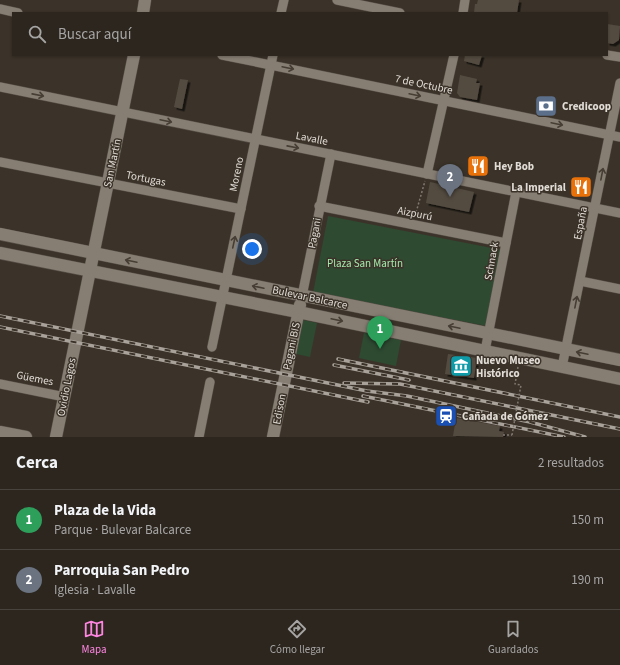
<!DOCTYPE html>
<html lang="es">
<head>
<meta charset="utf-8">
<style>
	body { margin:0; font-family:"Source Sans 3",sans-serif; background:#342e28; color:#f1f3f6 }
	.you { position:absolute; left:252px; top:249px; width:14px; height:14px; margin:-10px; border:3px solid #fff; border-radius:50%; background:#1a73e8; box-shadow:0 0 0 6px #1a73e833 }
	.badge { display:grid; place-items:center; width:26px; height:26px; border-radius:50%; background:#fe86e1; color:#fff; font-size:13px; font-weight:700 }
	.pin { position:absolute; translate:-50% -33px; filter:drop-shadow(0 1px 2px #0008) }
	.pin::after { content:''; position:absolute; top:21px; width:14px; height:12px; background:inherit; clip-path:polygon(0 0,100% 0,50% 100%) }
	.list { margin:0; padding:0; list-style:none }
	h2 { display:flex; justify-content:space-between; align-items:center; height:52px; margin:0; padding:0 16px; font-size:17px }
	h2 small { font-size:13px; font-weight:400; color:#a6a5a4 }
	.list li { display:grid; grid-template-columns:26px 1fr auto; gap:12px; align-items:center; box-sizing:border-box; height:60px; padding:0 16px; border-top:1px solid #48433d }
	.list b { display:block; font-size:15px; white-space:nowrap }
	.list p { margin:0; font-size:13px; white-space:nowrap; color:#a6a5a4 }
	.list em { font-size:13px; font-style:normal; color:#a6a5a4 }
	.icon { flex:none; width:22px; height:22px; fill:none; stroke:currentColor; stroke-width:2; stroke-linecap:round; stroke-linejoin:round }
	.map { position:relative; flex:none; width:620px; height:437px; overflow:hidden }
	.search { position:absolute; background:#2c261f; box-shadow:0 1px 3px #0004; left:12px; right:12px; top:12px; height:44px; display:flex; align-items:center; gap:10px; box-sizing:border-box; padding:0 14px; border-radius:0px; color:#a6a5a4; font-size:15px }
	.sheet { height:172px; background:#2c261f }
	nav { display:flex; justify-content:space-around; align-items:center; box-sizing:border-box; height:56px; border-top:1px solid #48433d; background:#2c261f; font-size:11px; color:#a6a5a4 }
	nav a { display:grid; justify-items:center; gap:2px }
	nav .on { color:#fe86e1 }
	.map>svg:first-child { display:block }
	.green { fill:#2e4a31 }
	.building { fill:#534b41; filter:url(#shadow) }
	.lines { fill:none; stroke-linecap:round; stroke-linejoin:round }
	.minor-casing { stroke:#575149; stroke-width:10 }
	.secondary-casing { stroke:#575149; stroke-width:13 }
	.path { stroke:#807971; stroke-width:1.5; stroke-dasharray:2 2; stroke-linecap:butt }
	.minor { stroke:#877e73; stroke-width:9 }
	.secondary { stroke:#877e73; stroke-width:12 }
	.rail-casing { stroke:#a8a29b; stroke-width:3.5 }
	.rail { stroke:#3b3329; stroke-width:2; stroke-dasharray:6; stroke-linecap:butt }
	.path-bridge { stroke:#807971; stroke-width:1.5; stroke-dasharray:2 2; stroke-linecap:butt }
	.oneway { stroke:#463e34 }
	.labels { text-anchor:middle; stroke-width:3; stroke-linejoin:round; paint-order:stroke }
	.street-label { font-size:11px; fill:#e1dcd6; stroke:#3b3329 }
	.poi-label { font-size:11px; font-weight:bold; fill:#e1dcd6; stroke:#3b3329; text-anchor:start }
	.park-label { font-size:11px; fill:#a4e8ac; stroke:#3b3329 }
</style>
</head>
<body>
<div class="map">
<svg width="620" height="437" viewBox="0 0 620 437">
	<defs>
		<filter id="shadow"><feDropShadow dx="2.5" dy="2.5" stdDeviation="0" flood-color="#0009"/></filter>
	</defs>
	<rect width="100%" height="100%" fill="#3b3329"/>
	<g class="green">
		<path d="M328 216 502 250 487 326 313 293Z"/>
		<path d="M303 320 317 323 310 357 296 354Z"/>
		<path d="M364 333 401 340 396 366 359 358Z"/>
	</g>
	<g class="building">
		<path d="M478 0H519L517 13H474L475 4H477Z"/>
		<path d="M607 24 620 26 619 40 613 44 607 43Z"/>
		<path d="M465 55H482L479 65 464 61Z"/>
		<path d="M460 75 477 79 476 83H480L477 100 460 97 457 93Z"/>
		<path d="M180 79 188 80 182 109 174 107Z"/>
		<path d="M430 182 474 192 469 212 426 203Z"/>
		<path d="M448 354 477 358 474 378 445 374Z"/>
		<path d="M456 418 500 426 499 431 504 432 503 437 453 436Z"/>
	</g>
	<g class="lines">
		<g class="minor-casing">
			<g id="minor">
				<path d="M337 0 400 13"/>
				<path d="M0 9 18 13"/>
				<path d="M281 13 284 0"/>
				<path d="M463 13 465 0"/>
				<path d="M222 55 620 137"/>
				<path d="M607 55 620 57"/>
				<path d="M0 87 620 213"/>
				<path d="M0 162 241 209"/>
				<path d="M427 174 454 55"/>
				<path d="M319 206 506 243"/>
				<path d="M580 281 620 289"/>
				<path d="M302 296 331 154"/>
				<path d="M212 347 273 55"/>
				<path d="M485 351 516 192"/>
				<path d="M562 367 620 83"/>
				<path d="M0 384 65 397"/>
				<path d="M199 437 210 382"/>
			</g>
		</g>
		<g class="secondary-casing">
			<g id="secondary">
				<path d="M143 13 145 0"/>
				<path d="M0 234 620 360"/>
				<path d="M0 253 298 312 620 379"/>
				<path d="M0 432 26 437"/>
				<path d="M56 437 134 55"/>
				<path d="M273 437 300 305"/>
			</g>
		</g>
		<g class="path">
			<path d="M415 216 425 181"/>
			<path d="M518 367 515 384 521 385"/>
			<path d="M503 435H512"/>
		</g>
		<use href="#minor" class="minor"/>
		<use href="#secondary" class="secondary"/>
		<g class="rail-casing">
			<g id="rail">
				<path d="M0 316 367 391 407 396 530 422 585 437"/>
				<path d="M0 327 368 402"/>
				<path d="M338 359 620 417"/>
				<path d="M334 365 409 380"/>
				<path d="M344 383 400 384 620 429"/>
				<path d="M363 396 564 437"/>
			</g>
		</g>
		<use href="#rail" class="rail"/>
		<path class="path-bridge" d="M512 435 521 385"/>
	</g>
	<defs><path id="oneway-shaft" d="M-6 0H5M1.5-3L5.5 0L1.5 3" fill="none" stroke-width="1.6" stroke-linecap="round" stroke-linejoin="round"/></defs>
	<g class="oneway">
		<use href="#oneway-shaft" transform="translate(288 68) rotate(12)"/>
		<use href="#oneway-shaft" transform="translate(38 95) rotate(11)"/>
		<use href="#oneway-shaft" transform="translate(415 95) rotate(12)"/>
		<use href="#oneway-shaft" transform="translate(166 121) rotate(12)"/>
		<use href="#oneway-shaft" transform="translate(557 124) rotate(12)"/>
		<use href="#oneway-shaft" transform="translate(293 147) rotate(11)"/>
		<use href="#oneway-shaft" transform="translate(602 174) rotate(-79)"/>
		<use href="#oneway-shaft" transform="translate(234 242) rotate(-78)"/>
		<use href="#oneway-shaft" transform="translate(131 261) rotate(-168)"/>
		<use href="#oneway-shaft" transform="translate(258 287) rotate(-168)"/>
		<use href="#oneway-shaft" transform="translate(576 302) rotate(-79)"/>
		<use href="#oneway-shaft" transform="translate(337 320) rotate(12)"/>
		<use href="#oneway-shaft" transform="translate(454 327) rotate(-168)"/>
		<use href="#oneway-shaft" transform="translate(582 353) rotate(-168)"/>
	</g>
	<defs>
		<g id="bank-square" transform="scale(1.15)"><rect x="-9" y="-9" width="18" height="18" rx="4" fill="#5c6f8a" stroke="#3b3329"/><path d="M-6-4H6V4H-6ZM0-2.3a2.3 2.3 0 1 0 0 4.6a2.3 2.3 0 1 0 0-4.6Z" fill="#fff"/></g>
		<g id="restaurant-square" transform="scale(1.15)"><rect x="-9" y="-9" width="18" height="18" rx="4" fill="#e8710a" stroke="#3b3329"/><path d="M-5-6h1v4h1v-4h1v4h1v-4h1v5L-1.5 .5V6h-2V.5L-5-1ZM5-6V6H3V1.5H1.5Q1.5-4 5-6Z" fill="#fff"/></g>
		<g id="museum-square" transform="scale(1.15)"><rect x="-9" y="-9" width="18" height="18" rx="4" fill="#0f9aa8" stroke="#3b3329"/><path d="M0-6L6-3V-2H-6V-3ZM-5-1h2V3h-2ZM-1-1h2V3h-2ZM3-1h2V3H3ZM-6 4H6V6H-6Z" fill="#fff"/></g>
		<g id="station-square" transform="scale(1.15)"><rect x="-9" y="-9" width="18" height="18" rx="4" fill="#1a4fb4" stroke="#3b3329"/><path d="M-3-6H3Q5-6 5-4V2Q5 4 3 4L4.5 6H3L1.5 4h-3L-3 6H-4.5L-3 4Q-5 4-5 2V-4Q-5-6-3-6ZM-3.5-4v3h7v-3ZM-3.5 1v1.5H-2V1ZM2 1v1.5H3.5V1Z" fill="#fff"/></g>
	</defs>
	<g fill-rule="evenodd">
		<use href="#bank-square" x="546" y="106"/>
		<use href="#restaurant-square" x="478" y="166"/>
		<use href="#restaurant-square" x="581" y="187"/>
		<use href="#museum-square" x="461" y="366"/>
		<use href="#station-square" x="446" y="416"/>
	</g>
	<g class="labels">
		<g class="street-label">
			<text transform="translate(424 84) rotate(12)" y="4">7 de Octubre</text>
			<text transform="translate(312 138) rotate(11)" y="4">Lavalle</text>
			<text transform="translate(112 163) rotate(-78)" y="4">San Martín</text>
			<text transform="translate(236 174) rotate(-79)" y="4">Moreno</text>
			<text transform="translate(146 178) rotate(11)" y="4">Tortugas</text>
			<text transform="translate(415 213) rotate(11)" y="4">Aizpurú</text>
			<text transform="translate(580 223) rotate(-79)" y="4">España</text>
			<text transform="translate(314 233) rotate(-79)" y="4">Pagani</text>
			<text transform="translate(491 261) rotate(-80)" y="4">Schnack</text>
			<text transform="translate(310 297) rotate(12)" y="4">Bulevar Balcarce</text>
			<text transform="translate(291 346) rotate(-78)" y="4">Pagani BIS</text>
			<text transform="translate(35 378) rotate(11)" y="4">Güemes</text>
			<text transform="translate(66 387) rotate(-79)" y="4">Ovidio Lagos</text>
			<text transform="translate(279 409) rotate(-79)" y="4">Edison</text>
		</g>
		<g class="poi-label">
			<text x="562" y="110">Credicoop</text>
			<text x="494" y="170">Hey Bob</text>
			<text x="566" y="191" text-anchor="end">La Imperial</text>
			<text x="476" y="364">Nuevo Museo<tspan x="476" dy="13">Histórico</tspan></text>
			<text x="462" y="420">Cañada de Gómez</text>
		</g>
		<g class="park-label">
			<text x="365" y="267">Plaza San Martín</text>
		</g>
	</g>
</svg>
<div class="you"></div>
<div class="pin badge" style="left:380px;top:349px;background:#2e9e5b">1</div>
<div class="pin badge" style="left:450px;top:197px;background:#6b7280">2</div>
<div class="search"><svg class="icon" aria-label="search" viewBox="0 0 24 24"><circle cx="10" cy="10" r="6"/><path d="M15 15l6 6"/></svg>Buscar aquí</div>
</div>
<section class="sheet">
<h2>Cerca<small>2 resultados</small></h2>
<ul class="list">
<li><span class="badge" style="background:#2e9e5b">1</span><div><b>Plaza de la Vida</b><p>Parque · Bulevar Balcarce</p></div><em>150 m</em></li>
<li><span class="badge" style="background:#6b7280">2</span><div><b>Parroquia San Pedro</b><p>Iglesia · Lavalle</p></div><em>190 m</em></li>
</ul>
</section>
<nav>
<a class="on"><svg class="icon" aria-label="map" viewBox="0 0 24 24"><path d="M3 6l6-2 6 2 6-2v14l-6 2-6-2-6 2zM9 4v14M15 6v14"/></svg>Mapa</a>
<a><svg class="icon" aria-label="directions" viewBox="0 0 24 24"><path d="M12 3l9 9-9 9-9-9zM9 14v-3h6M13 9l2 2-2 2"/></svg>Cómo llegar</a>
<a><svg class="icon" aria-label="saved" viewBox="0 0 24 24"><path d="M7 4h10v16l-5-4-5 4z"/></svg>Guardados</a>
</nav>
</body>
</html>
